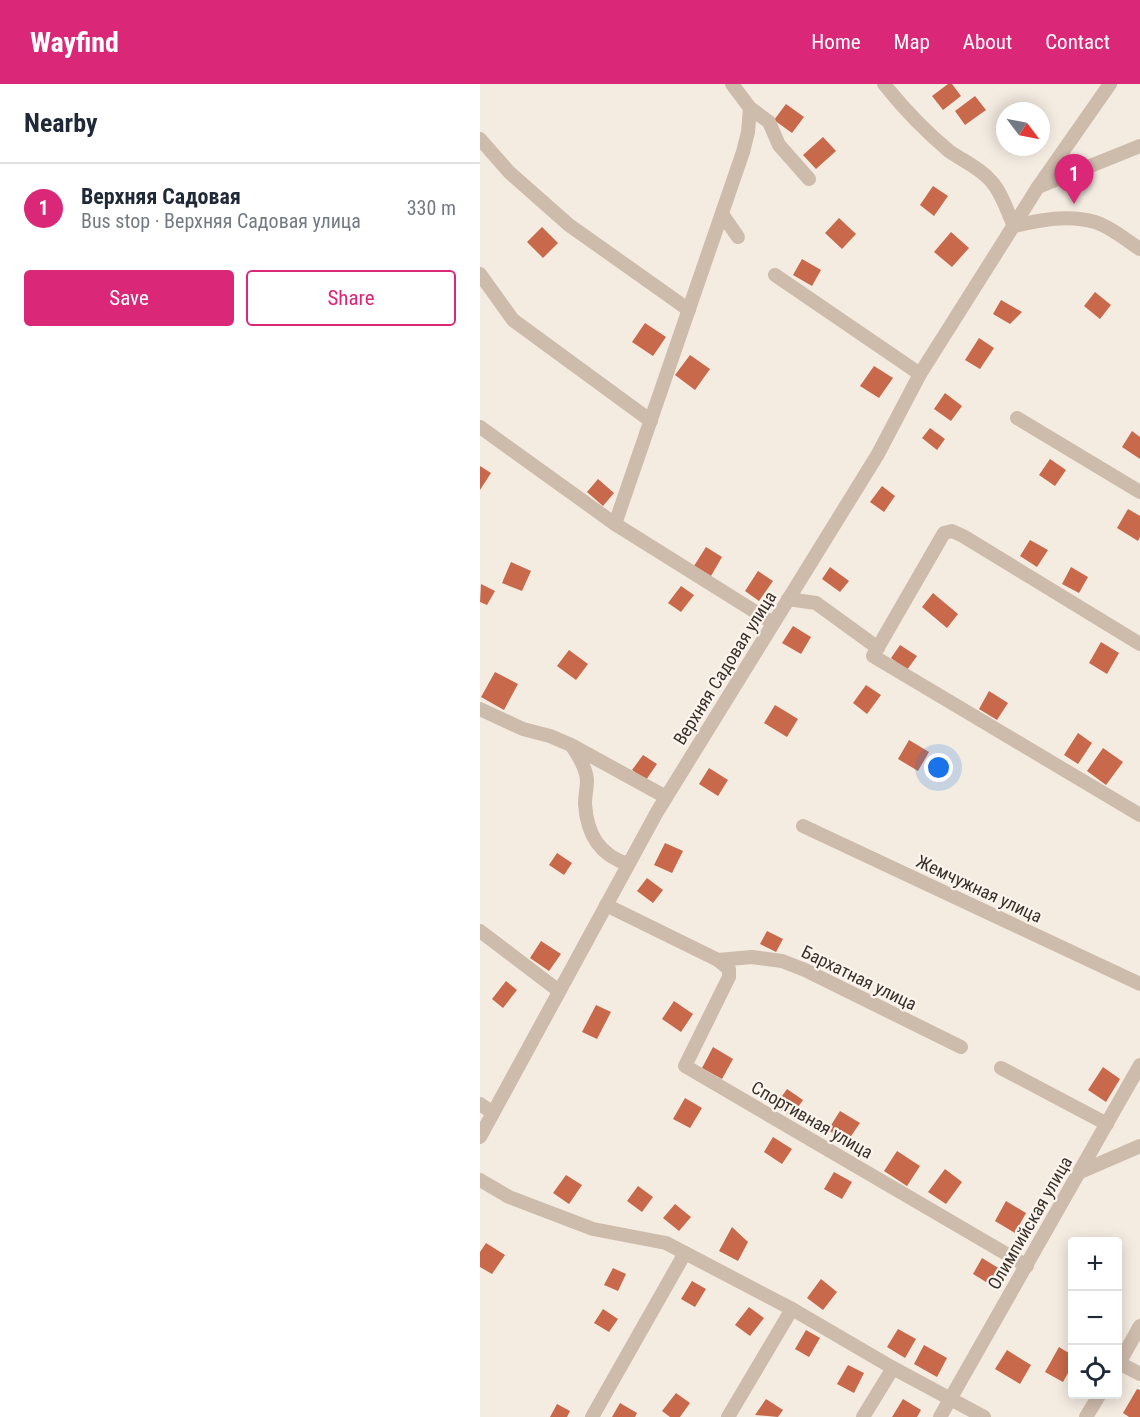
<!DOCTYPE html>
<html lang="en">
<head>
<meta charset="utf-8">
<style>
	body { margin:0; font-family:"Roboto Condensed",sans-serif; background:#f6f6f7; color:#1f2937 }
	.controls { position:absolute; right:18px; bottom:18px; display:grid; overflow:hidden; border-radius:6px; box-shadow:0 3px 15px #0003 }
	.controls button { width:54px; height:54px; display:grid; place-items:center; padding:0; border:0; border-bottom:2px solid #e0e1e3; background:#fff; color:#1f2937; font:30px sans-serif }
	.compass { position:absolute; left:516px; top:18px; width:54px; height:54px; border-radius:50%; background:#fff; box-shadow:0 3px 15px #0003; rotate:122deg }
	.you { position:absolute; left:459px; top:684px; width:21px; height:21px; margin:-15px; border:4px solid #fff; border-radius:50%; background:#1a73e8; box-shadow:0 0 0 9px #1a73e833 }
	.badge { display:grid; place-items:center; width:39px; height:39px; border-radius:50%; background:#db2777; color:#fff; font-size:20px; font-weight:700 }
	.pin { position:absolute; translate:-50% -50px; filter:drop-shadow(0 2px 3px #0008) }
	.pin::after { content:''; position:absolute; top:32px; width:21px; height:18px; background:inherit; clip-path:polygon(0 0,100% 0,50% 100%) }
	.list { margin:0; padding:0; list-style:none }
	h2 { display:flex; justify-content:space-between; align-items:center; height:78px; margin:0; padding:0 24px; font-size:26px }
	h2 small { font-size:20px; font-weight:400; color:#747a83 }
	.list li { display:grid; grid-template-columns:39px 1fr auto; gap:18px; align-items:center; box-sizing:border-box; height:90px; padding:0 24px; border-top:2px solid #e0e1e3 }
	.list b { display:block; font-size:22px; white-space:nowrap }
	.list p { margin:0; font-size:20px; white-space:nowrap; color:#747a83 }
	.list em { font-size:20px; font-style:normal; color:#747a83 }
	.actions { display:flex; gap:12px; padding:18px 24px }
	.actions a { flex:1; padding:14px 0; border:2px solid #db2777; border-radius:6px; text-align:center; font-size:21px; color:#db2777 }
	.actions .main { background:#db2777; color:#fff }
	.icon { flex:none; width:33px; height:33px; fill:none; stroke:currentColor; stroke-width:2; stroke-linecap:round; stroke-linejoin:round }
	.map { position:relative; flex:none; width:660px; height:1333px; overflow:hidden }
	header { display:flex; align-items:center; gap:36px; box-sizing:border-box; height:84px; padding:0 30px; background:#db2777; color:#fff }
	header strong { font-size:28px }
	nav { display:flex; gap:33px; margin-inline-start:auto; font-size:21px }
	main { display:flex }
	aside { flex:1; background:#fff }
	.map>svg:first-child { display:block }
	.building { fill:#c8694b }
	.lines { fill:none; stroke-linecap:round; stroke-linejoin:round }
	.minor { stroke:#cdbbac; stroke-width:14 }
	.labels { text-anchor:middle; stroke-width:4.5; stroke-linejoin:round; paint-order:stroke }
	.street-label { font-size:18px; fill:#3b302b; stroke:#fbf5ee }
</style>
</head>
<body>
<header>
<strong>Wayfind</strong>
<nav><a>Home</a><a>Map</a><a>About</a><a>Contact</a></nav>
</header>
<main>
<aside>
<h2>Nearby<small></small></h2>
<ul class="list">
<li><span class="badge">1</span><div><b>Верхняя Садовая</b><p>Bus stop · Верхняя Садовая улица</p></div><em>330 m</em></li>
</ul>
<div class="actions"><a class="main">Save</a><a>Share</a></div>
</aside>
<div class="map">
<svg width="660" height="1333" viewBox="0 0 660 1333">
	<rect width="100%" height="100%" fill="#f4ebe1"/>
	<g class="building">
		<path d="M468 0H472L481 12 463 26 452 12Z"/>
		<path d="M495 12 506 26 485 41 475 27Z"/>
		<path d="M306 20 324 33 312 49 294 36Z"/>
		<path d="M343 53 356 67 336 85 323 71Z"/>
		<path d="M453 102 468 112 454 132 440 121Z"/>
		<path d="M359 134 376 150 362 165 345 149Z"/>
		<path d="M62 143 78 159 63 174 47 158Z"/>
		<path d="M471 148 489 164 472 183 454 168Z"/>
		<path d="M322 175 341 186 332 202 313 191Z"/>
		<path d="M615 208 631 221 620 235 604 222Z"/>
		<path d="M521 216 542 228 530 240 513 230Z"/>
		<path d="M165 239 186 253 173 272 152 258Z"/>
		<path d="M499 254 514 264 500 285 485 276Z"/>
		<path d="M210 271 230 285 215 306 195 291Z"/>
		<path d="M394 282 413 294 399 314 380 302Z"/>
		<path d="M465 309 482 322 471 337 454 325Z"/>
		<path d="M450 344 465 355 457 366 442 354Z"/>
		<path d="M652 347 660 353V375L642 363Z"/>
		<path d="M570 375 586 386 575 402 559 391Z"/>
		<path d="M0 382 11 389 0 406Z"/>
		<path d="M118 395 134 409 123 422 107 408Z"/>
		<path d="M402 402 415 412 404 428 390 418Z"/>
		<path d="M648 425 660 432V453L658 457 637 444Z"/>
		<path d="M550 456 568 466 557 483 540 472Z"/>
		<path d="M226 463 242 473 231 492 214 482Z"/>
		<path d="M31 478 51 487 42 507 22 499Z"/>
		<path d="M350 483 369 497 360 508 342 495Z"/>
		<path d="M591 483 608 493 599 509 582 500Z"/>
		<path d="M278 487 293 497 279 517 265 507Z"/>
		<path d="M1 500 15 507 7 521 0 518Z"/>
		<path d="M201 502 214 511 201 528 188 519Z"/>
		<path d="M453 509 478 530 467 544 442 523Z"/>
		<path d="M313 542 331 553 321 570 302 559Z"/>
		<path d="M621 558 639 569 627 590 609 579Z"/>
		<path d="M420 561 437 572 427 586 411 574Z"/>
		<path d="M89 566 108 580 96 596 77 582Z"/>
		<path d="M15 588 38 600 24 626 1 613Z"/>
		<path d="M386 601 401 611 387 630 373 619Z"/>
		<path d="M509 607 528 619 517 636 499 625Z"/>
		<path d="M295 621 318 635 307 653 284 639Z"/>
		<path d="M598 649 612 659 598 680 584 671Z"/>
		<path d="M429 656 449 668 438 687 418 675Z"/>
		<path d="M623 664 643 678 626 701 607 687Z"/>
		<path d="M163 671 177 680 166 696 152 686Z"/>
		<path d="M229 684 248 696 238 712 219 700Z"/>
		<path d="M185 759 203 767 192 789 174 781Z"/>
		<path d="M77 769 92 779 84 791 69 781Z"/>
		<path d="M167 794 183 806 173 819 157 807Z"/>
		<path d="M287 847 303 855 296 868 280 860Z"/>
		<path d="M61 857 81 870 69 887 50 874Z"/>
		<path d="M26 897 37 906 23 924 12 915Z"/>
		<path d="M194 917 213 930 201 948 182 935Z"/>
		<path d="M116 921 131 928 117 955 102 948Z"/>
		<path d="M233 963 253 975 242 995 222 984Z"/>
		<path d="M623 983 640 995 626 1018 608 1006Z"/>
		<path d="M307 1005 323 1016 311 1033 295 1022Z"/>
		<path d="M205 1014 222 1024 210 1044 193 1035Z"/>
		<path d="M360 1027 380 1039 367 1058 348 1046Z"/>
		<path d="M293 1053 312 1065 302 1080 284 1068Z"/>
		<path d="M417 1067 440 1082 427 1102 404 1087Z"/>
		<path d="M465 1085 482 1098 466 1120 448 1108Z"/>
		<path d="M354 1088 372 1098 362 1115 344 1105Z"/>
		<path d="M86 1091 102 1101 89 1120 73 1109Z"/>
		<path d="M158 1102 173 1113 162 1128 147 1117Z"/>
		<path d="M526 1117 546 1129 535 1149 515 1137Z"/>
		<path d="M195 1120 211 1133 199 1147 183 1134Z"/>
		<path d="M252 1143 268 1158 258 1177 239 1167Z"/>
		<path d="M6 1159 25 1171 12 1190 0 1183V1168Z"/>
		<path d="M502 1174 520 1185 511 1201 493 1190Z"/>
		<path d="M133 1184 146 1190 138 1207 124 1201Z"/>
		<path d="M341 1195 357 1208 343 1226 327 1214Z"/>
		<path d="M212 1197 226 1205 215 1223 201 1215Z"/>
		<path d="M269 1223 284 1234 270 1252 255 1241Z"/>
		<path d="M123 1225 138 1235 129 1248 114 1239Z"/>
		<path d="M418 1245 436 1255 425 1274 407 1263Z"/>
		<path d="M326 1246 340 1254 329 1273 315 1265Z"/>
		<path d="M444 1261 467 1274 457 1293 434 1280Z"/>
		<path d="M579 1263 592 1271V1282L583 1298 565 1288Z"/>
		<path d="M527 1266 551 1281 540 1300 515 1285Z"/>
		<path d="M368 1281 384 1289 374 1309 357 1300Z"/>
		<path d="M657 1305 660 1306V1333H649L643 1329Z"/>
		<path d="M196 1309 210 1319 200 1333H190L182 1327Z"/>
		<path d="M286 1315 303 1326 298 1333 275 1331Z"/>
		<path d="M423 1315 441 1326 437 1333H412Z"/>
		<path d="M140 1319 157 1329 155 1333H132Z"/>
		<path d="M77 1320 90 1327 87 1333H70Z"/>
	</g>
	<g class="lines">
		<g class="minor">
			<path d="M252 0 270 24 289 38 299 61 329 95"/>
			<path d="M404 0C423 24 445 47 469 67 483 77 499 83 511 97 522 109 527 127 534 142"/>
			<path d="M0 55 29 88 89 141 209 226"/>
			<path d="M558 103 630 0"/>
			<path d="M242 130 258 153"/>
			<path d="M534 142C560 136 588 130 615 138 631 143 646 156 660 165"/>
			<path d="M0 190 33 236 171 337"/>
			<path d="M295 191 440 290"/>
			<path d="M537 334 660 408"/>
			<path d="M0 343 135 440 293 539"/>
			<path d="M135 440 263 68 268 48 270 24"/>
			<path d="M308 515 336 519 398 564"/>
			<path d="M660 560 483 452 472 447 464 449 393 572 660 731"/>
			<path d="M0 625 43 645 70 652 91 661 186 713"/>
			<path d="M92 662C99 673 106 684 107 696 107 704 105 712 105 720 107 750 119 771 148 780"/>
			<path d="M323 742 660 900"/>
			<path d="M126 821 238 876 272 873 302 877 325 886 481 963"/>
			<path d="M0 847 79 907"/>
			<path d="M238 876 249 885V893L205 982 547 1182"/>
			<path d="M521 984 627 1040"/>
			<path d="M0 1020 13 1029"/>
			<path d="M0 1053 177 728 398 370 440 290 558 103 660 62"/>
			<path d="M600 1088 660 1062"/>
			<path d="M0 1096 29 1113 113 1145 186 1159 312 1225 413 1284 504 1333"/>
			<path d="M639 1279 660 1290"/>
			<path d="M638 1281 660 1242"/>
			<path d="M112 1333 205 1169"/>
			<path d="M248 1333 312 1225"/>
			<path d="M383 1333 413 1284"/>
			<path d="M460 1333 660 981"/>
			<path d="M606 1333 620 1310"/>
		</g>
	</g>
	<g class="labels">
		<g class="street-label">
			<text transform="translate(245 584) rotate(-58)" y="6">Верхняя Садовая улица</text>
			<text transform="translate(499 805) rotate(25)" y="6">Жемчужная улица</text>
			<text transform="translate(379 894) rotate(26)" y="6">Бархатная улица</text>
			<text transform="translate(332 1036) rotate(30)" y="6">Спортивная улица</text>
			<text transform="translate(550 1139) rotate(-60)" y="6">Олимпийская улица</text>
		</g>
	</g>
</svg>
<div class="controls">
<button>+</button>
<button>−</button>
<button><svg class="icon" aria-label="locate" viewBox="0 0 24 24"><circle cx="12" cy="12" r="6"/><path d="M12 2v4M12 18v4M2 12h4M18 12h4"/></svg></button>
</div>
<svg class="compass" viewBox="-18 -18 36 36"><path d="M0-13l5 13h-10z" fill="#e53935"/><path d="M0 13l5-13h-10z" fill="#747a83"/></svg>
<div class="you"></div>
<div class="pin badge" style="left:594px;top:120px">1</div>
</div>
</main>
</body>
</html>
